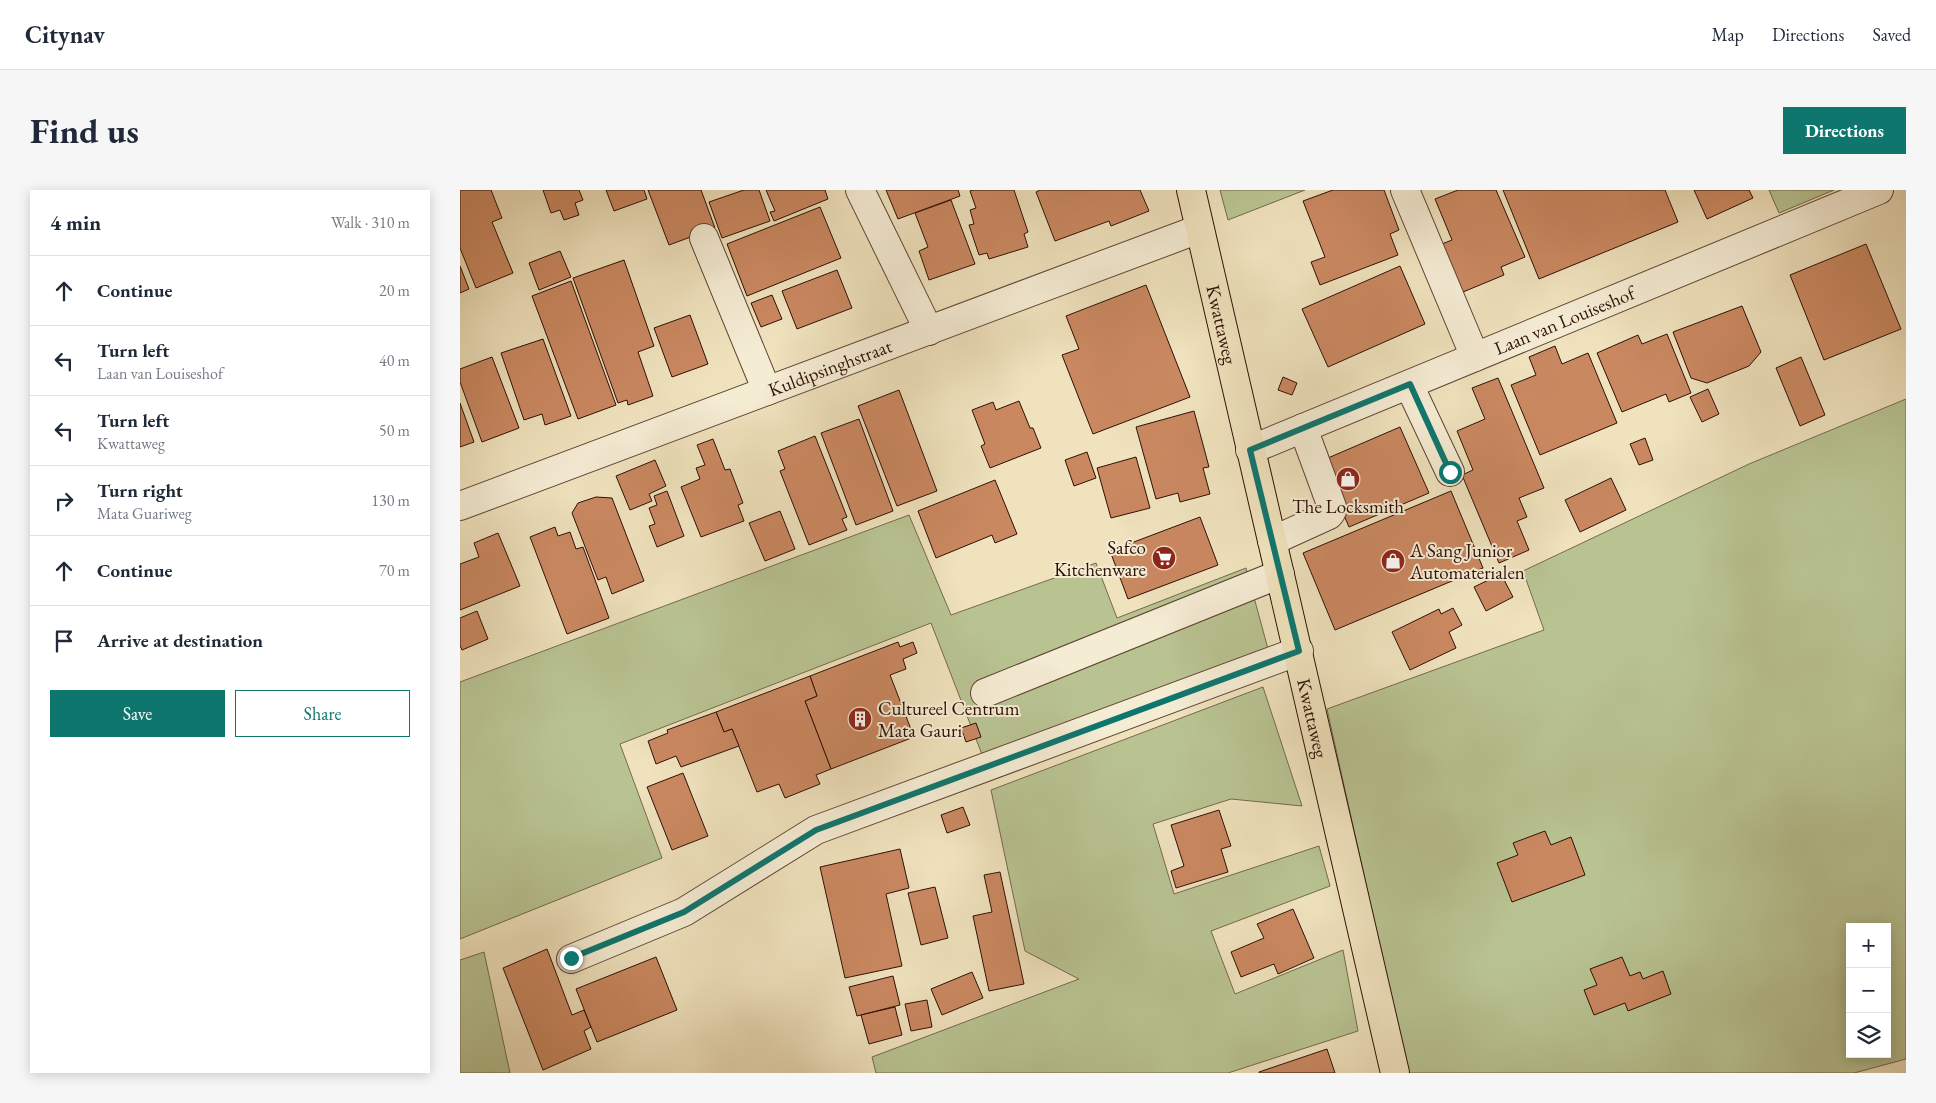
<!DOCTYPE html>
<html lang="en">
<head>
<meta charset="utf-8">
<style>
	body { margin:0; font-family:"EB Garamond",serif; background:#f6f6f7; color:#1f2937 }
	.controls { position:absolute; right:15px; bottom:15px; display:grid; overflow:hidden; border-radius:0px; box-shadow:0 2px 12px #0003 }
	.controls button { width:45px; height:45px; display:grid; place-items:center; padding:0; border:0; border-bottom:1px solid #e0e1e3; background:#fff; color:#1f2937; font:25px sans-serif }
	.stop { position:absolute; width:15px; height:15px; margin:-11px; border:4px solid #0f766e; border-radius:50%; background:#fff }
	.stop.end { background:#0f766e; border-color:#fff; box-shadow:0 1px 5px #0008 }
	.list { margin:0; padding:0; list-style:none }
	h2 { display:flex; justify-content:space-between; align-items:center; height:65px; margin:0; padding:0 20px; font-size:21px }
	h2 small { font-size:16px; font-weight:400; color:#747a83 }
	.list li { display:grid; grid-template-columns:32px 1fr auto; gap:15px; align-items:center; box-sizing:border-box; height:70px; padding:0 20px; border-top:1px solid #e0e1e3 }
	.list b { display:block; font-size:19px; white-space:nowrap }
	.list p { margin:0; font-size:16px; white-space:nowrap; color:#747a83 }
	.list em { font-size:16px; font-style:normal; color:#747a83 }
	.actions { display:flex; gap:10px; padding:15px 20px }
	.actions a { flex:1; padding:11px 0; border:1px solid #0f766e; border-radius:0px; text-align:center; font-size:18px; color:#0f766e }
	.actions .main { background:#0f766e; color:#fff }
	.icon { flex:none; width:28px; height:28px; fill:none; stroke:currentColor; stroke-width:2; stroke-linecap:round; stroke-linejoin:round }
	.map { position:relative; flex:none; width:1446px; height:883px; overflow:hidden; border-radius:0px }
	header { display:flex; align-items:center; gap:30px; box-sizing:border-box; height:70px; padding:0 25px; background:#fff; border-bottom:1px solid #e0e1e3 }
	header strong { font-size:24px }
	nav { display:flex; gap:28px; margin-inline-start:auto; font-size:18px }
	.intro { display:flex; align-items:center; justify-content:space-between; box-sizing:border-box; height:120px; padding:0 30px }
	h1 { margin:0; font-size:35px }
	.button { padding:12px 22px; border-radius:0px; background:#0f766e; color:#fff; font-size:18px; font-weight:700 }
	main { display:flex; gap:30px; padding:0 30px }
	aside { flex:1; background:#fff; border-radius:0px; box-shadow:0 2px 12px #0003 }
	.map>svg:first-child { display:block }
	.green { fill:#b9c392; stroke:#736a4c; fill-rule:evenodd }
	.building { fill:#ca8861; stroke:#2d1005 }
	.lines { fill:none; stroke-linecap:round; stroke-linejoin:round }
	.minor-casing { stroke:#5e4433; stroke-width:30 }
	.major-casing { stroke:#2d1005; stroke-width:30 }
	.minor { stroke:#f5ecd4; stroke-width:28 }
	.major { stroke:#efe2bd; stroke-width:28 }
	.route { stroke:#0f766e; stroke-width:6 }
	.labels { text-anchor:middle; stroke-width:4; stroke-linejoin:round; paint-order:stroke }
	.street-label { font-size:19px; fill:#2d1005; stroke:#f5ecd4 }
	.poi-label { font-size:19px; fill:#2d1005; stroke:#f5ecd4; text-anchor:start }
</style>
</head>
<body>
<header>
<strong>Citynav</strong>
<nav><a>Map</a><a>Directions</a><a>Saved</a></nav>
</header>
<div class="intro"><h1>Find us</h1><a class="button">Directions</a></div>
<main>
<aside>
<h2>4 min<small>Walk · 310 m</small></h2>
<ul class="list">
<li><svg class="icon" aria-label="ahead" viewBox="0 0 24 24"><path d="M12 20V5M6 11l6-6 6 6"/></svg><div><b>Continue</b></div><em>20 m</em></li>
<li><svg class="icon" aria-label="left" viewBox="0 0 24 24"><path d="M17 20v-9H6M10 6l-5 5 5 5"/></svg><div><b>Turn left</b><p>Laan van Louiseshof</p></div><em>40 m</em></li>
<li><svg class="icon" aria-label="left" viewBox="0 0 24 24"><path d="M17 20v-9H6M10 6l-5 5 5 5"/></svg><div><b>Turn left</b><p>Kwattaweg</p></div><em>50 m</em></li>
<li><svg class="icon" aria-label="right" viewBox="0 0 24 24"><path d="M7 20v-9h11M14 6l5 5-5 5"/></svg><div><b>Turn right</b><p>Mata Guariweg</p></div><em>130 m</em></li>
<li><svg class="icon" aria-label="ahead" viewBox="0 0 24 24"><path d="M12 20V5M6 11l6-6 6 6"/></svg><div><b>Continue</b></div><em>70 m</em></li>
<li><svg class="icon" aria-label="arrive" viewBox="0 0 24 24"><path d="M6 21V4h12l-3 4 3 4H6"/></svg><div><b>Arrive at destination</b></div></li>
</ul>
<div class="actions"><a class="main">Save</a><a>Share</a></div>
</aside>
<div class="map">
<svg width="1446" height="883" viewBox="0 0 1446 883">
	<rect width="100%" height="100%" fill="#efe2bd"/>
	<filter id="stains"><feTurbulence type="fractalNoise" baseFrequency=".004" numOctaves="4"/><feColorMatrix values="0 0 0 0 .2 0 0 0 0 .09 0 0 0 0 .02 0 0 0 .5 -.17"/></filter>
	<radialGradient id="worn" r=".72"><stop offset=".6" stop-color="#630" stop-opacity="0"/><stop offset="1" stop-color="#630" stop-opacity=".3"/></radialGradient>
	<g class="green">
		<path d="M760 0H845L768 30Z"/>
		<path d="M1309 0H1374L1319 23Z"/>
		<path d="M1446 209V869L1394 883H948L867 519 1084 440 1063 381 1289 274ZM1390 737H1427V864H1390Z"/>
		<path d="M449 325 491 425 636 373 657 428 786 378 808 459 523 567 471 433 160 554 202 668 0 749V492Z"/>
		<path d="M803 497 842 616 771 609 693 634 714 704 859 656 870 696 751 741 775 804 883 760 898 841 768 883H416L412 867 619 789 565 761 531 600Z"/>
		<path d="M24 762 50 883H0V770Z"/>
	</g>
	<g class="building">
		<path d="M0 0H31L42 28 32 32 53 83 16 98 0 58Z"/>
		<path d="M83 0H119L123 10 115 13 119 25 104 30 100 20 91 23Z"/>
		<path d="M146 0H184L187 9 154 21Z"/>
		<path d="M188 0H241L255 38 209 55Z"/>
		<path d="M284 0H299L310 31 262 48 249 12Z"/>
		<path d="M306 0H365L368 9 314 31 310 22 315 21Z"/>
		<path d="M426 0H498L500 6 438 29Z"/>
		<path d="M513 0H554L568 42 564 44 568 57 529 69 527 63 519 65 509 35 514 34 510 20 516 18 510 1Z"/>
		<path d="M580 0H680L689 21 651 36 649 31 595 51 576 2Z"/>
		<path d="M873 0H924L939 40 930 44 938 65 860 95 851 72 865 67 843 11Z"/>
		<path d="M998 0H1036L1065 67 1041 77 1044 85 1003 102 982 54 992 50 975 9Z"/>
		<path d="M1043 0H1205L1218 32 1079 89Z"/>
		<path d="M1234 0H1289L1293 8 1247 29Z"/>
		<path d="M491 10 515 74 469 90 459 61 468 57 455 23Z"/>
		<path d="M360 17 381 68 287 106 267 54Z"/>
		<path d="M1406 54 1441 139 1364 170 1330 85Z"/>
		<path d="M100 61 111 87 79 100 69 73Z"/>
		<path d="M164 70 194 156 178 162 193 206 168 215 167 210 158 213 113 88Z"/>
		<path d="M0 76 9 99 0 103Z"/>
		<path d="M940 76 965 134 868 177 842 119Z"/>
		<path d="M377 80 392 118 337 139 322 101Z"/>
		<path d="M111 91 156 215 118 229 72 106Z"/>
		<path d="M686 95 730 207 633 244 602 165 619 159 606 126Z"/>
		<path d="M312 105 322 129 301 137 291 113Z"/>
		<path d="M1282 116 1301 162 1289 176 1247 193 1231 188 1213 142Z"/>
		<path d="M230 125 248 174 212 187 194 138Z"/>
		<path d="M1207 144 1231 203 1209 212 1206 204 1162 222 1137 163 1178 145 1182 154Z"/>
		<path d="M83 149 111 226 85 235 82 224 64 230 41 163Z"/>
		<path d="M1095 156 1102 174 1128 163 1157 233 1080 265 1051 195 1076 185 1069 167Z"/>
		<path d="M32 167 59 238 22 252 0 192V179Z"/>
		<path d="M1341 167 1365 225 1340 236 1316 178Z"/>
		<path d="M823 187 837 193 832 205 818 200Z"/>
		<path d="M1038 188 1084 298 1059 308 1067 327 1057 331 1069 360 1039 373 1002 285 1013 280 997 241 1025 229 1012 198Z"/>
		<path d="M1248 199 1259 224 1242 232 1230 207Z"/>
		<path d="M439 200 477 301 437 316 398 216Z"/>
		<path d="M559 211 570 238H573L581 258 530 278 521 256 525 254 512 220 533 212 536 220Z"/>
		<path d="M0 213 14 252 0 257Z"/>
		<path d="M734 221 749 277 743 278 750 304 720 312 718 303 696 309 676 237Z"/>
		<path d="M399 229 433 321 396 335 361 243Z"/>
		<path d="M940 237 969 303 889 337 861 271Z"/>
		<path d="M355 246 387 327 382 329 387 340 349 355 320 281 325 279 318 261Z"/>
		<path d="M1185 248 1193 270 1179 275 1170 254Z"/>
		<path d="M253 249 265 280 270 279 283 313 278 315 284 331 241 347 221 297 240 289 236 278 245 275 237 255Z"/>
		<path d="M627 262 636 288 614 296 605 270Z"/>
		<path d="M676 267 690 318 651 328 637 278Z"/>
		<path d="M195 270 206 296 189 304 192 311 170 320 156 286Z"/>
		<path d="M1151 288 1166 320 1120 342 1105 310Z"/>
		<path d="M535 290 557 344 535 353 532 345 476 368 458 321Z"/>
		<path d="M207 301 224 346 197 357 189 336 195 334 189 318 197 315 194 306Z"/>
		<path d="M991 301 1023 378 875 440 843 363Z"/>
		<path d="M136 307 152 308 184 391 152 404 146 387 138 390 112 323 118 313Z"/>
		<path d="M320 321 335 359 305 371 289 333Z"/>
		<path d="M740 327 758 375 668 409 650 361Z"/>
		<path d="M95 337 98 346 110 342 116 359 123 357 149 428 107 444 70 347Z"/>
		<path d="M38 343 60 396 0 420V374L19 367 14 353Z"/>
		<path d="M1041 384 1053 407 1026 421 1014 397Z"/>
		<path d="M993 418 1002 435 989 442 996 458 950 480 932 442 979 419 981 424Z"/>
		<path d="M17 421 28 449 2 460 0 455V428Z"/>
		<path d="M438 452 440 457 453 452 457 463 443 469 446 479 430 485 454 547 371 579 345 511 357 506 350 486Z"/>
		<path d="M350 486 357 506 345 511 371 579 356 585 360 594 325 608 319 594 297 602 272 539 264 542 256 522Z"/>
		<path d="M256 522 264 542 272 539 279 556 221 577 216 566 196 574 188 551 208 543 207 540Z"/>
		<path d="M516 533 521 547 506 552 501 538Z"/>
		<path d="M223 583 248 646 212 660 187 597Z"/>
		<path d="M503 617 510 635 487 643 481 625Z"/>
		<path d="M759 620 771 656 761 659 768 682 716 698 711 681 724 676 711 635Z"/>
		<path d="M1085 641 1091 655 1111 647 1125 685 1052 712 1037 673 1058 665 1053 653Z"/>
		<path d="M440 659 449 698 426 704 442 776 385 788 360 677Z"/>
		<path d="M540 682 564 794 529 801 513 726 532 722 524 685Z"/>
		<path d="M475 697 488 748 461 755 448 703Z"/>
		<path d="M833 719 854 768 818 784 814 774 781 787 771 762 804 748 797 734Z"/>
		<path d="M87 759 112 825 124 820 131 837 124 841 131 859 83 880 43 778Z"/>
		<path d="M196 767 217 820 137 852 116 799Z"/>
		<path d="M1162 767 1170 786 1180 782 1183 789 1203 781 1211 804 1168 821 1165 813 1134 825 1124 800 1137 795 1130 779Z"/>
		<path d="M512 782 523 808 482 825 471 799Z"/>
		<path d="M433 786 440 815 397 826 389 797Z"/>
		<path d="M467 810 472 837 451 841 445 814Z"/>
		<path d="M435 817 442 845 409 854 401 825Z"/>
		<path d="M867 859 875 883H799V882Z"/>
	</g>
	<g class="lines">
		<g class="minor-casing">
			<g id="minor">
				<path d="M400 0 469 141"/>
				<path d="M945 0 1015 167"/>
				<path d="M244 48 307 201"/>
				<path d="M949 195 990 282"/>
				<path id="s1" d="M790 260 1419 0"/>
				<path id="s2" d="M0 316 739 39"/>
				<path d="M812 351 869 325 872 321V317L843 238"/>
				<path d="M525 503 820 384"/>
				<path d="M111 769 224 722 356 640 839 461"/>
			</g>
		</g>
		<g class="major-casing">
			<g id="major">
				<path id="s3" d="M731 0 935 883"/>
			</g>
		</g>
		<use href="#minor" class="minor"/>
		<use href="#major" class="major"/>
	</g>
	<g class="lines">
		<path class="route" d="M111 768 224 722 356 640 839 461 790 260 950 194 990 282"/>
	</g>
	<defs>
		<g id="shop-disc" transform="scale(1.25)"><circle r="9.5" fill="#8f2418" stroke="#f5ecd4"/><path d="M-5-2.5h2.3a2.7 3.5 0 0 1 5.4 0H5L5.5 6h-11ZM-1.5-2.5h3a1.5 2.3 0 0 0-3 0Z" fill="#fff"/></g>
		<g id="supermarket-disc" transform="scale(1.25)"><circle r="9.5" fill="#8f2418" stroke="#f5ecd4"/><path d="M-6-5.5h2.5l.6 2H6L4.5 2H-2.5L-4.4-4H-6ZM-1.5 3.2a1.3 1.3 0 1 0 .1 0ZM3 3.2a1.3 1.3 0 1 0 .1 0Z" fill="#fff"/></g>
		<g id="building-disc" transform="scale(1.25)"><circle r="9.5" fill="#8f2418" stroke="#f5ecd4"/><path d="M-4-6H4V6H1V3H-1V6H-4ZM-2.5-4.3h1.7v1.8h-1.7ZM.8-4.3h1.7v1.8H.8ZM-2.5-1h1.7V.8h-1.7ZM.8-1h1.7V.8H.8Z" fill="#fff"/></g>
	</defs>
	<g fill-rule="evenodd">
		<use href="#shop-disc" x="888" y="289"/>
		<use href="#supermarket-disc" x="704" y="368"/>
		<use href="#shop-disc" x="933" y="371"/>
		<use href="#building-disc" x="400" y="529"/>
	</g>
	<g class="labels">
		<g class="street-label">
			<text dy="7" stroke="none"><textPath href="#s1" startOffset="340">Laan van Louiseshof</textPath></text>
			<text dy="7" stroke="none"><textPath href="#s3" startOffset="138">Kwattaweg</textPath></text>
			<text dy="7" stroke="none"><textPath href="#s2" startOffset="395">Kuldipsinghstraat</textPath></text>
			<text dy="7" stroke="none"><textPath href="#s3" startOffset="542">Kwattaweg</textPath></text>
		</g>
		<g class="poi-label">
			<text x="888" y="323" text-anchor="middle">The Locksmith</text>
			<text x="686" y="364" text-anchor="end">Safco<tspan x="686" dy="22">Kitchenware</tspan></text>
			<text x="950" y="367">A Sang Junior<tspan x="950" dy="22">Automaterialen</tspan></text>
			<text x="418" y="525">Cultureel Centrum<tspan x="418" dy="22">Mata Gauri</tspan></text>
		</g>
	</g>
	<rect width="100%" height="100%" filter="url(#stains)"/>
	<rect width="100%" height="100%" fill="url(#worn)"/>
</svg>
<div class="controls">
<button>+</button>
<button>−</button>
<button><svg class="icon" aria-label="layers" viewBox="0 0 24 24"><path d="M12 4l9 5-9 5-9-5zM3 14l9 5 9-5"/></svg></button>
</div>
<div class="stop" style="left:990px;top:282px"></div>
<div class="stop end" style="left:111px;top:768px"></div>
</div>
</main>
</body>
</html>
